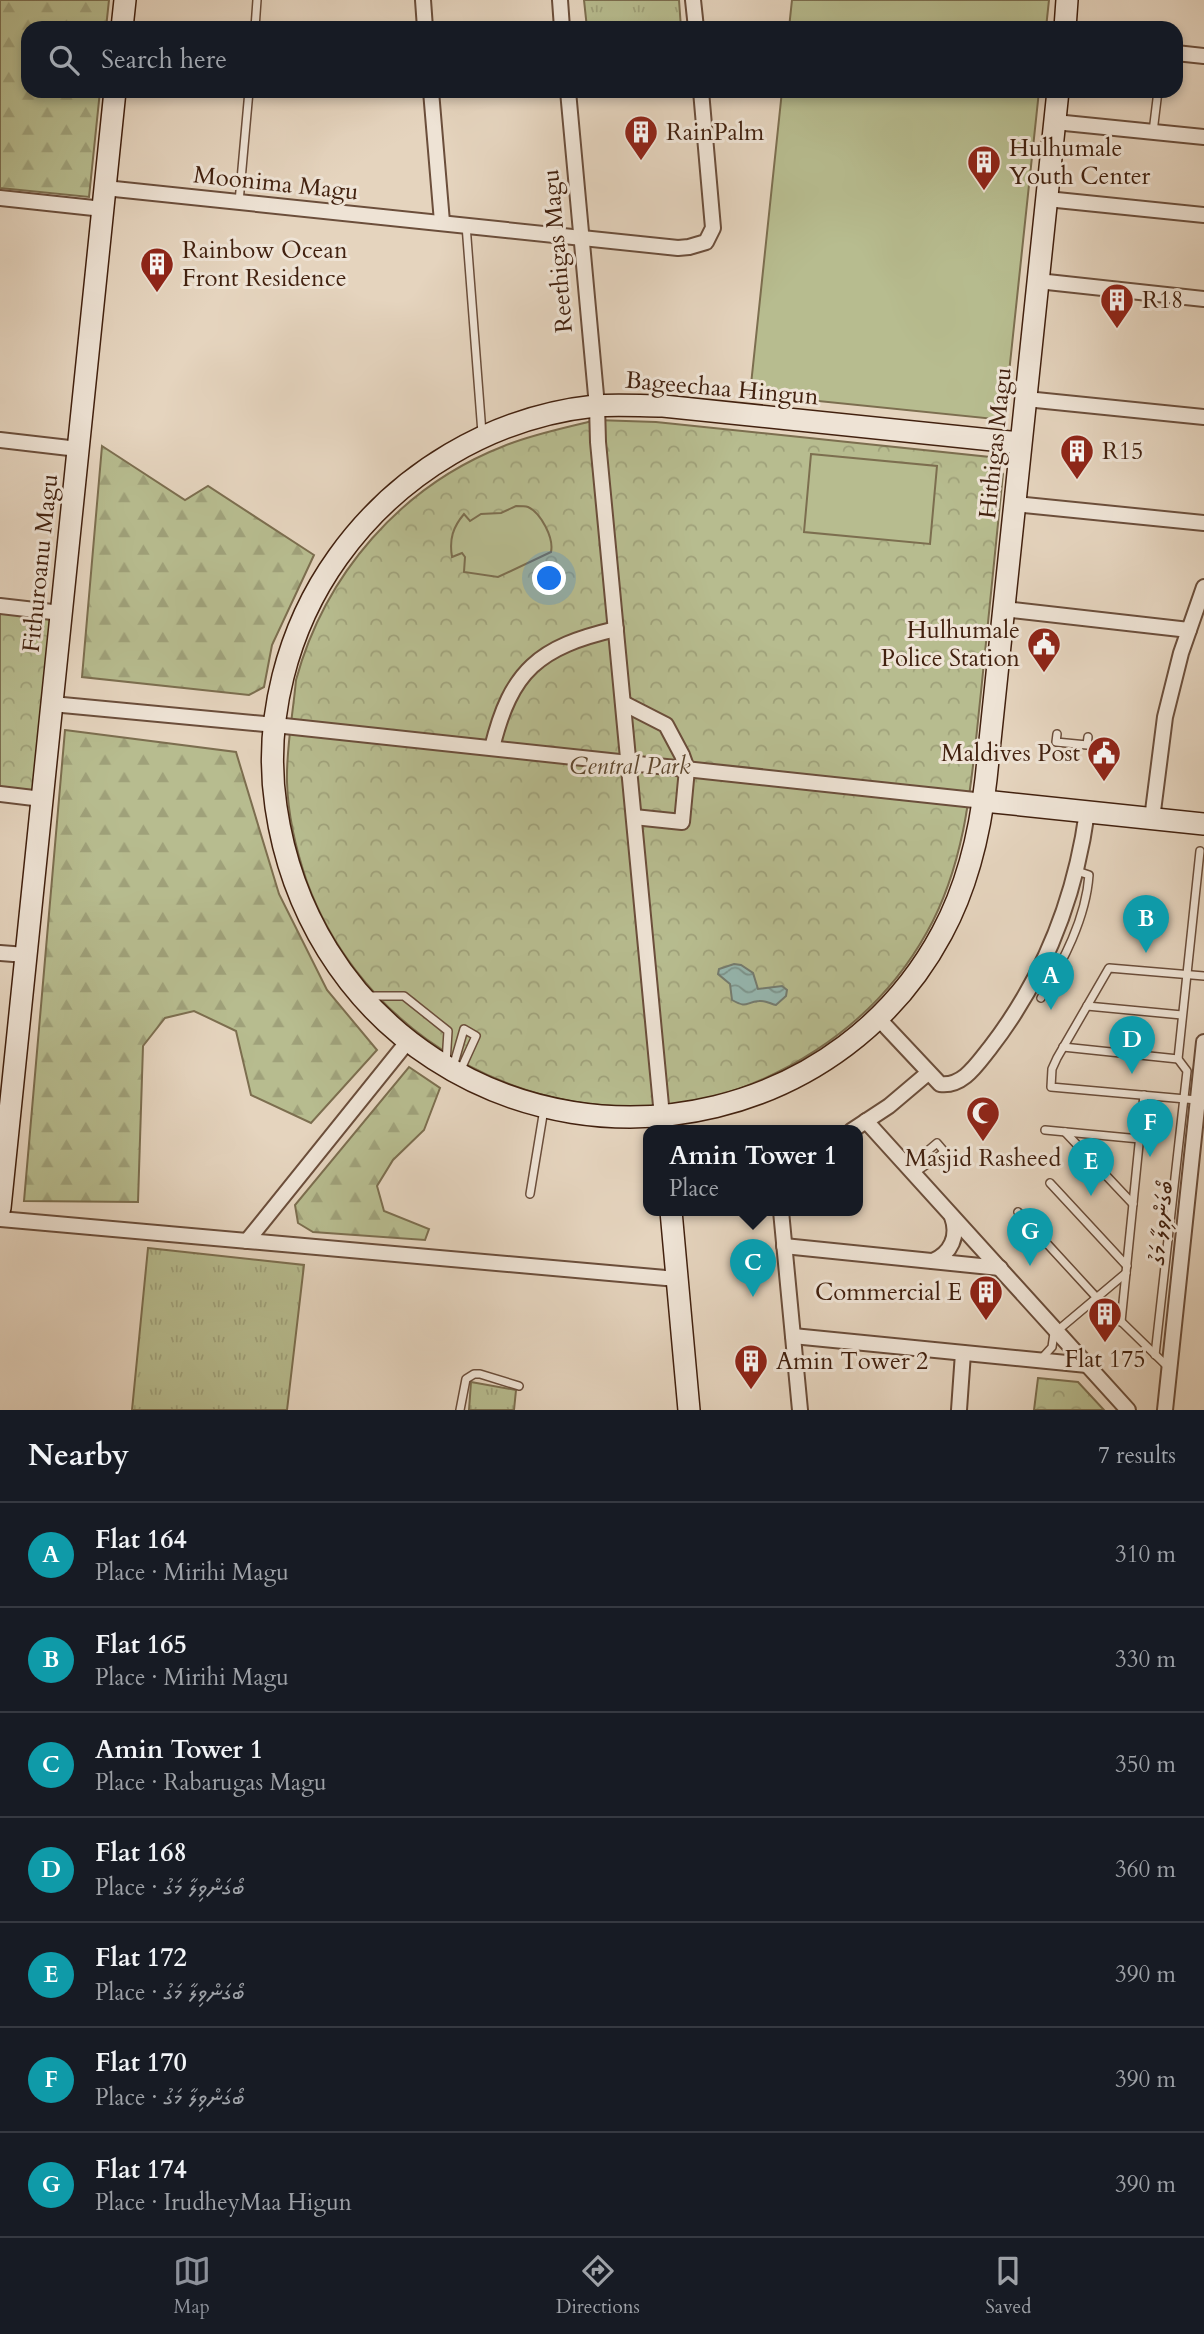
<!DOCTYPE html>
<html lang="en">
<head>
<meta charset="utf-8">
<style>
	body { margin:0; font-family:Cardo,"Noto Sans Thaana",serif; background:#242831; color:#f1f3f6 }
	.you { position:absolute; left:550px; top:579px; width:24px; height:24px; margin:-18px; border:5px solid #fff; border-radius:50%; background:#1a73e8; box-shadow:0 0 0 10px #1a73e833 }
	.badge { display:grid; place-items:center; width:46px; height:46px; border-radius:50%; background:#8c9099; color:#fff; font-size:23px; font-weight:700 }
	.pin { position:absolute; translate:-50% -58px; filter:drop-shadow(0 2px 4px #0008) }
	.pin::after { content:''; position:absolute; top:37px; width:24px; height:21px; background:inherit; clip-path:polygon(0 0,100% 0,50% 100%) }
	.popup { position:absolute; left:643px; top:1125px; width:220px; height:91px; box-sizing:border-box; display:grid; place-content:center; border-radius:14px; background:#171b24; filter:drop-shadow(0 2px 5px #0005); font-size:23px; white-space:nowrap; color:#9ea1a6 }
	.popup b { font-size:26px; color:#f1f3f6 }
	.popup::after { content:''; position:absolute; left:50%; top:100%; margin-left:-14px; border:14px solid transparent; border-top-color:#171b24 }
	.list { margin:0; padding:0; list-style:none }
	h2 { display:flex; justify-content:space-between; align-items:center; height:91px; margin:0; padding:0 28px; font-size:30px }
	h2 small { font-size:23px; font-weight:400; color:#9ea1a6 }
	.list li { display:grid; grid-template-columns:46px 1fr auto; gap:21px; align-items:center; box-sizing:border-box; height:105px; padding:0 28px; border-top:2px solid #363941 }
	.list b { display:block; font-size:26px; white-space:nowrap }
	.list p { margin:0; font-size:23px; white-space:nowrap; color:#9ea1a6 }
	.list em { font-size:23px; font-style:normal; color:#9ea1a6 }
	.icon { flex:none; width:38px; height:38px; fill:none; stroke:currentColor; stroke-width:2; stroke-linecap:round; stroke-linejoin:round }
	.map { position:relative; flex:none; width:1204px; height:1410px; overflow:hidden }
	.search { position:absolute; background:#171b24; box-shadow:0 4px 10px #0003; left:21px; right:21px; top:21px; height:77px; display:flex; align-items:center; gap:18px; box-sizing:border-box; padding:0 24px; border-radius:21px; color:#9ea1a6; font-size:26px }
	.sheet { height:826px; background:#171b24 }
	nav { display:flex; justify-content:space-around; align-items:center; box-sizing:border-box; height:98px; border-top:2px solid #363941; background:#171b24; font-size:19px; color:#9ea1a6 }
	nav a { display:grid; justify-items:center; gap:4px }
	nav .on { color:#8c9099 }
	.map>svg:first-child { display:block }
	.grass { fill:url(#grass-tufts); stroke:#7c6e4f; stroke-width:2 }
	.forest { fill:url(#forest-firs); stroke:#7c6e4f; stroke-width:2 }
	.park { fill:url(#park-crowns); stroke:#7c6e4f; stroke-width:2 }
	.pitch { fill:#b7bc8f; stroke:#7c6e4f; stroke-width:2 }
	.water { fill:url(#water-waves); stroke:#747c70; stroke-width:2 }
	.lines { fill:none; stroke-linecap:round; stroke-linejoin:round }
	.lane-casing { stroke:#6b4e3b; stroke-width:10 }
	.street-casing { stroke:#6b4e3b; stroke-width:18 }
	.secondary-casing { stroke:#42210f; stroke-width:24 }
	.lane { stroke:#eee3d5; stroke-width:7 }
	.street { stroke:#eee3d5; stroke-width:14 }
	.secondary { stroke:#eee3d5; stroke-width:21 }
	.labels { text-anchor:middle; stroke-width:6; stroke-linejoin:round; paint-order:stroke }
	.poi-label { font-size:24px; fill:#42210f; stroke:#eee3d5; text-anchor:start }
	.street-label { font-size:24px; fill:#42210f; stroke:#eee3d5 }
	.park-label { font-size:24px; font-style:italic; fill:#5f482f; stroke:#eee3d5 }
</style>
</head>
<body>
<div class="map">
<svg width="1204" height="1410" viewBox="0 0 1204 1410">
	<defs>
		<pattern id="grass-tufts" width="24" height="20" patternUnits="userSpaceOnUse" patternTransform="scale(1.75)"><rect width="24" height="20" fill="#b7bc8f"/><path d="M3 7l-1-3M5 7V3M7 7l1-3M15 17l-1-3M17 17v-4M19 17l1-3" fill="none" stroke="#9fa17a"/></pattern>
		<pattern id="forest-firs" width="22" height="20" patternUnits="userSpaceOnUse" patternTransform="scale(1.75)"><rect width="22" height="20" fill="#b7bc8f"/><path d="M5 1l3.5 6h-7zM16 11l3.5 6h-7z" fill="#9fa17a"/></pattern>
		<pattern id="park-crowns" width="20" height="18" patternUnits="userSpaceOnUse" patternTransform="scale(1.75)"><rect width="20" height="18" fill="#b7bc8f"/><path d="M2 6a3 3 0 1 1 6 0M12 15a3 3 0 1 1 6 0" fill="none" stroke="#9fa17a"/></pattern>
		<pattern id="water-waves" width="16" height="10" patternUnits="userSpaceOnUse" patternTransform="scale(1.75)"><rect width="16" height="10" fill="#96b8b1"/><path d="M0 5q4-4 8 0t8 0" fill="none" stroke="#7c958e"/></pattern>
	</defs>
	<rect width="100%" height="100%" fill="#e5d4be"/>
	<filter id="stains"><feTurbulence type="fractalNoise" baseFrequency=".00286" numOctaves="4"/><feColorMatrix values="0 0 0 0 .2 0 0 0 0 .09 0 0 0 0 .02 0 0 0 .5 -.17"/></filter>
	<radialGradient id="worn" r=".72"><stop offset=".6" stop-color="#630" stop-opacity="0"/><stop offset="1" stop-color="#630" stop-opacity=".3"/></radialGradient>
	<g class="grass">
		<path d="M584 0H679L681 28H587Z"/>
		<path d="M148 1248 304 1265 287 1410H132Z"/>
		<path d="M471 1382 516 1390 514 1410H469Z"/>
	</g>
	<g class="forest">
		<path d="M0 0H109L106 28H28V91H100L89 197 0 188Z"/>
		<path d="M102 446 185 500 208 486 314 555 272 645 264 687 249 695 82 677Z"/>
		<path d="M65 730 236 752 279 894 327 990 377 1050 311 1123 251 1095 236 1031 194 1011 165 1018 143 1046 138 1202 24 1201Z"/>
		<path d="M409 1067 440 1088 424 1130 393 1160 377 1186 384 1211 429 1229 425 1240 313 1232 298 1223 295 1205Z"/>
	</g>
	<g class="park">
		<path d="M596 420 656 422 990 457 1003 474C996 547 988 619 981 692 972 774 968 859 927 932 873 1030 772 1091 664 1108 647 1111 629 1107 613 1106 477 1099 354 1010 307 882 296 850 288 816 287 782 286 749 293 714 296 680 325 574 401 486 504 446 533 434 565 428 596 420Z"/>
		<path d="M0 606 61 613 42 799 0 794Z"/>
		<path d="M1038 1378 1078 1382 1104 1410H1034Z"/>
	</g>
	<g class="pitch">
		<path d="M792 0H1049L1046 28H789Z"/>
		<path d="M782 91H1039L1004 420 750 394Z"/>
		<path d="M811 454 937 466 930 544 804 532Z"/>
		<path d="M516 506C519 506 525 506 528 507 541 513 554 538 551 552L498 577 464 572 465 557 462 553 452 557C449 539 453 527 464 514L470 521 481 514 501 513Z"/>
	</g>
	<path class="water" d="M734 964 741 965 753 973 758 989 782 986 787 990 786 996 776 1005C771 1004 765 1000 759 1001 745 1002 748 1009 732 1000L730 984 718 974 719 969Z"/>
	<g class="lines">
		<g class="lane-casing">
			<g id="lane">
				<path d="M255 28 257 0"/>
				<path d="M1153 132 1158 91"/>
				<path d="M239 202 249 91"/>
				<path d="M466 225 482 433"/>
				<path d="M1057 734 1056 742 1087 745 1088 737"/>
				<path d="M367 996H404L448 1031 446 1063"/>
				<path d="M1041 998C1063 962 1086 918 1089 875L1077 871"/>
				<path d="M1087 1006 1182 1015"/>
				<path d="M1063 1047 1178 1059"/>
				<path d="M453 1067 464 1029 476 1036 461 1069"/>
				<path d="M1197 1100 1051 1087 1052 1069 1057 1058 1109 968 1204 976"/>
				<path d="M1045 1130 1140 1139"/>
				<path d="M1065 1132 1133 1204"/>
				<path d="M914 1173 942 1154 943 1150 937 1143 918 1159 921 1167"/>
				<path d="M1050 1183 1127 1266"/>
				<path d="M530 1194 544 1109"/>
				<path d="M1018 1212 1097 1298 1169 1368"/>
				<path d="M1121 1322 1144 1095"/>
				<path d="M1057 1331 1126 1273"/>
				<path d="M1155 1355 1187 1071 1178 1059 1200 851"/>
				<path d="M1042 1358 1052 1347 1054 1333"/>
				<path d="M460 1410 466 1379 474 1374H480L519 1386"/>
			</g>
		</g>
		<g class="street-casing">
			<g id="street">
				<path d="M423 0 425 28"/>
				<path d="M560 0 562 28"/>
				<path d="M693 0 696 28"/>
				<path d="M1176 53 1204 56"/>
				<path d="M431 91 442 222"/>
				<path d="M568 91 597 406 598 442 662 1116"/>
				<path d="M1055 122 1204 137"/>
				<path d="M105 188 678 248 689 247 706 242 713 228 701 91"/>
				<path d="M0 198 103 209"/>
				<path d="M1047 199 1204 215"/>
				<path d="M1038 281 1204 299"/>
				<path d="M1026 399 1204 417"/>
				<path d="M0 440 78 449"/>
				<path d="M1015 504 1204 523"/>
				<path d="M0 606 61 613"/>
				<path d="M1004 609 1189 630"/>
				<path d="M623 703 666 725 682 755 687 769 682 822 634 817"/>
				<path d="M52 704 275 725 984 801"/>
				<path d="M492 748C511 670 539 647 616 629"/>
				<path d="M0 794 42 799"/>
				<path d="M1152 819 1165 717 1181 653 1204 587"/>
				<path d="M0 953 26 955"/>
				<path d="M878 1018 940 1084C963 1087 977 1064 990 1048 1044 978 1075 899 1087 812"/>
				<path d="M866 1121 1128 1410"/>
				<path d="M851 1131 889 1106 928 1073"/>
				<path d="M781 1211 800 1410"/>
				<path d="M0 1219 677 1279"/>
				<path d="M247 1241 408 1041"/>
				<path d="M784 1246 1000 1268"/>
				<path d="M933 1261C951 1253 959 1236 952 1217"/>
				<path d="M793 1336 1087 1365"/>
				<path d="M959 1410 963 1353"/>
				<path d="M1165 1410 1204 1042"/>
			</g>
		</g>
		<g class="secondary-casing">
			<g id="secondary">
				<path d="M122 28 125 0"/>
				<path d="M1065 28 1067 0"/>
				<path d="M1021 443 663 406C640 406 618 404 595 406 492 417 398 473 338 557 287 628 263 721 276 807 291 910 346 1002 434 1059 606 1171 844 1116 942 933 968 885 980 833 986 779L1058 91"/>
				<path d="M984 801 1204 824"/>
				<path d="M0 1208 115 91"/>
				<path d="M671 1211 689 1410"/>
			</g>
		</g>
		<use href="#lane" class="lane"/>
		<use href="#street" class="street"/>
		<use href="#secondary" class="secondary"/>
	</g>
	<defs>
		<g id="building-pin" transform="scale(1.75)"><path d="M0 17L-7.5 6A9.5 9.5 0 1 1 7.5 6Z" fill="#8f2418" stroke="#eee3d5"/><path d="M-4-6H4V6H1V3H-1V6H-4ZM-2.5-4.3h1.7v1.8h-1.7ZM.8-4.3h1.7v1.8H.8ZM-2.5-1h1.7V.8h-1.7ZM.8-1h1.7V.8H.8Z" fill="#fff"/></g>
		<g id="civic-pin" transform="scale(1.75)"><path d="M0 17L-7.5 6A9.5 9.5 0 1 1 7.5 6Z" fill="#8f2418" stroke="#eee3d5"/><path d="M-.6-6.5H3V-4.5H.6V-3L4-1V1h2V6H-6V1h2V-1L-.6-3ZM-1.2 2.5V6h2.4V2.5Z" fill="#fff"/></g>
		<g id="mosque-pin" transform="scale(1.75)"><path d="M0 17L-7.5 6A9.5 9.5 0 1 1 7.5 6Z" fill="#8f2418" stroke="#eee3d5"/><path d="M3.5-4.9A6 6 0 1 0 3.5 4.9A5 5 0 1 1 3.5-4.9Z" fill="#fff"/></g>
	</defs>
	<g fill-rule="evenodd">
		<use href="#building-pin" x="641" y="132"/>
		<use href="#building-pin" x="984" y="162"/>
		<use href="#building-pin" x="157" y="264"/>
		<use href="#building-pin" x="1117" y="300"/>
		<use href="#building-pin" x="1077" y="451"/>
		<use href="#civic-pin" x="1044" y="644"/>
		<use href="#civic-pin" x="1104" y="753"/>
		<use href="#mosque-pin" x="983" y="1113"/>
		<use href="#building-pin" x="986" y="1292"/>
		<use href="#building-pin" x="1105" y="1314"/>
		<use href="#building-pin" x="751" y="1361"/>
	</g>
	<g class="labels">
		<g class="poi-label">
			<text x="666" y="140">RainPalm</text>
			<text x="1009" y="156">Hulhumale<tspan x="1009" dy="28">Youth Center</tspan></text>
			<text x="182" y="258">Rainbow Ocean<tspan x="182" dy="28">Front Residence</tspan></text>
			<text x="1142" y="308">R18</text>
			<text x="1102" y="459">R15</text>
			<text x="1020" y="638" text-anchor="end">Hulhumale<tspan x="1020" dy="28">Police Station</tspan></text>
			<text x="1080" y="761" text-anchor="end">Maldives Post</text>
			<text x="983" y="1166" text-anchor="middle">Masjid Rasheed</text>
			<text x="962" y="1300" text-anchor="end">Commercial E</text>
			<text x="1105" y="1367" text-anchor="middle">Flat 175</text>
			<text x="776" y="1369">Amin Tower 2</text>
		</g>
		<g class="street-label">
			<text transform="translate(276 183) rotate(6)" y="8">Moonima Magu</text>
			<text transform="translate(557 251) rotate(-95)" y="8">Reethigas Magu</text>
			<text transform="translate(722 388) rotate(5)" y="8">Bageechaa Hingun</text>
			<text transform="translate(995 443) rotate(-84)" y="8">Hithigas Magu</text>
			<text transform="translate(40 563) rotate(-84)" y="8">Fithuroanu Magu</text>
			<text transform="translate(1161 1223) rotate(-84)" y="8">ބޯގަންވިލާ މަގު</text>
		</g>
		<g class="park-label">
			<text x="630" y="774">Central Park</text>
		</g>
	</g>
	<rect width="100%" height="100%" filter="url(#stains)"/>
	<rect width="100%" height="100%" fill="url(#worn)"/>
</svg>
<div class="you"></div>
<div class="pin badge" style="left:1051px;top:1010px;background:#0f9aa8">A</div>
<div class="pin badge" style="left:1146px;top:953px;background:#0f9aa8">B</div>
<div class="pin badge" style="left:753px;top:1297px;background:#0f9aa8">C</div>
<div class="popup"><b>Amin Tower 1</b>Place</div>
<div class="pin badge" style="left:1132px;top:1074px;background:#0f9aa8">D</div>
<div class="pin badge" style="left:1091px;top:1196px;background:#0f9aa8">E</div>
<div class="pin badge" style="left:1150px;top:1157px;background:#0f9aa8">F</div>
<div class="pin badge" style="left:1030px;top:1266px;background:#0f9aa8">G</div>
<div class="search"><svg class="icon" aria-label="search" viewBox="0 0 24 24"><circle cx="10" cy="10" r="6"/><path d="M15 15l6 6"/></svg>Search here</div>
</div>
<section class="sheet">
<h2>Nearby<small>7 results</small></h2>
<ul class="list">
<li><span class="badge" style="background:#0f9aa8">A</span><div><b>Flat 164</b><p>Place · Mirihi Magu</p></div><em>310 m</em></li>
<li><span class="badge" style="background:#0f9aa8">B</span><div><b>Flat 165</b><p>Place · Mirihi Magu</p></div><em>330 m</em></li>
<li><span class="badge" style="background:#0f9aa8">C</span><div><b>Amin Tower 1</b><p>Place · Rabarugas Magu</p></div><em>350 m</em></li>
<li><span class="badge" style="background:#0f9aa8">D</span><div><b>Flat 168</b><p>Place · ބޯގަންވިލާ މަގު</p></div><em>360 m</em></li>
<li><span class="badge" style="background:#0f9aa8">E</span><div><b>Flat 172</b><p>Place · ބޯގަންވިލާ މަގު</p></div><em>390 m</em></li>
<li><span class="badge" style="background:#0f9aa8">F</span><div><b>Flat 170</b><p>Place · ބޯގަންވިލާ މަގު</p></div><em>390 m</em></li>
<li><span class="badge" style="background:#0f9aa8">G</span><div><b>Flat 174</b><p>Place · IrudheyMaa Higun</p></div><em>390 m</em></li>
</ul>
</section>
<nav>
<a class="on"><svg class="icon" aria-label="map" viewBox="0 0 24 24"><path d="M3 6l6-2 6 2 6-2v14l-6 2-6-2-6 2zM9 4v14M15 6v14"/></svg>Map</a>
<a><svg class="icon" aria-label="directions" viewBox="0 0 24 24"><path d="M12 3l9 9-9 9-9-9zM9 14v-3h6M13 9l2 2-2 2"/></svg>Directions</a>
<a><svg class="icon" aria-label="saved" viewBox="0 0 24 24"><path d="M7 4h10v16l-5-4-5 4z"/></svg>Saved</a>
</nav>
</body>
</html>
